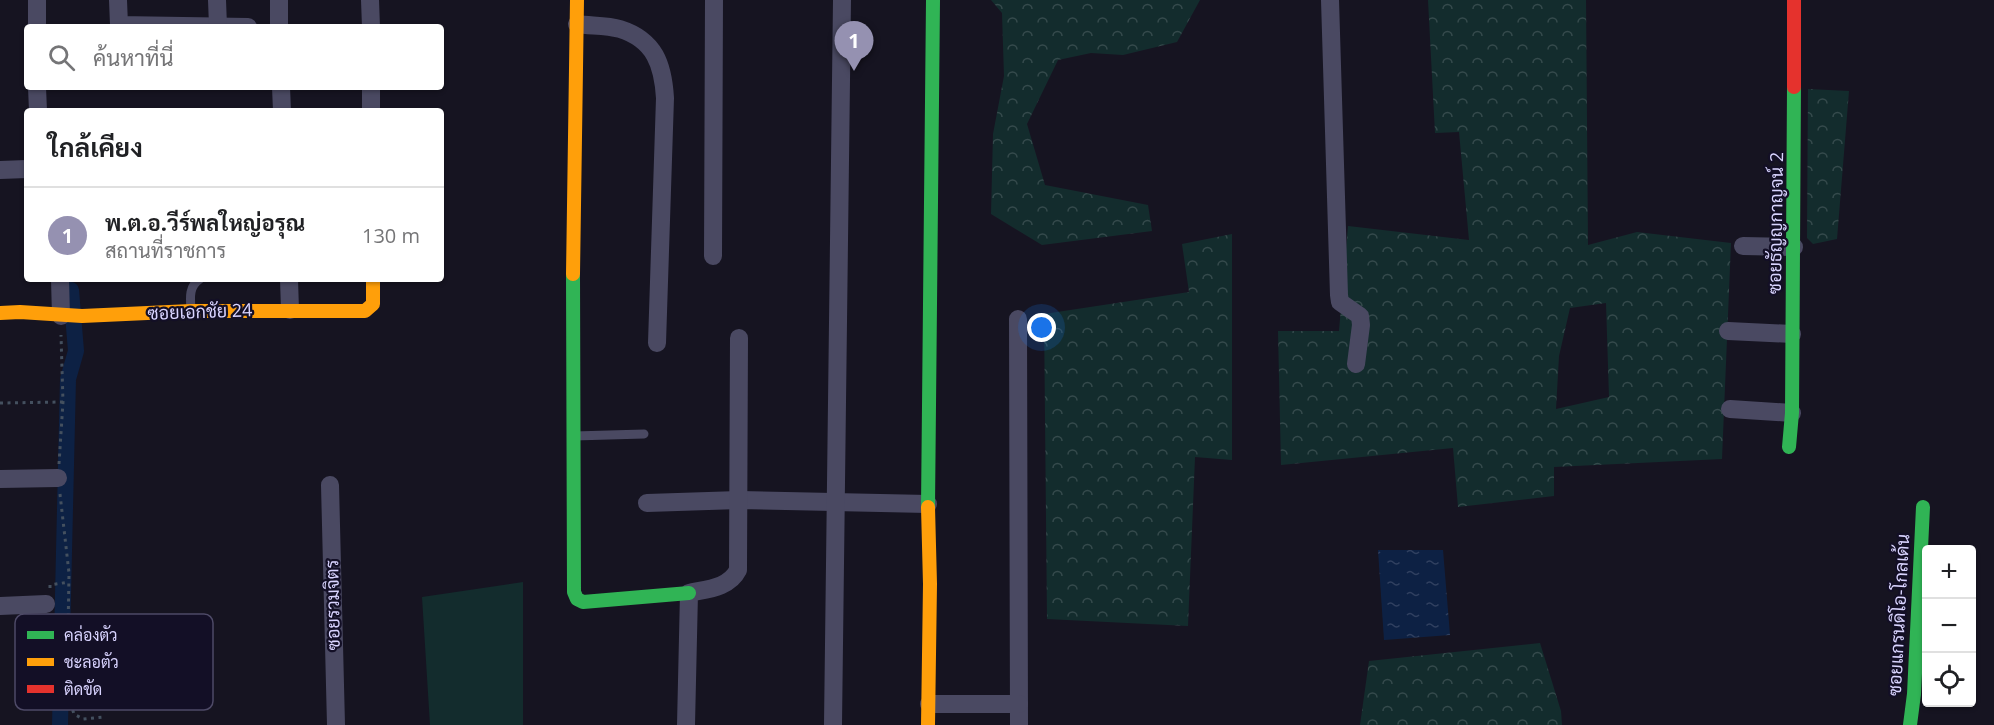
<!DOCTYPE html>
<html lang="th">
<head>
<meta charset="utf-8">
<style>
	body { margin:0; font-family:"Open Sans",Sarabun,sans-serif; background:#f2f2f2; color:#202124 }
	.controls { position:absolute; right:18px; bottom:18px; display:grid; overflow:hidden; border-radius:6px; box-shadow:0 2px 4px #0004 }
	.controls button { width:54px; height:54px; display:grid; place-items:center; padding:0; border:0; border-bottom:2px solid #e0e0e0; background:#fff; color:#202124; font:30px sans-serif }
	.you { position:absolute; left:1042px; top:328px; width:21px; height:21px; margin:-15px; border:4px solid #fff; border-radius:50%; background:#1a73e8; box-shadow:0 0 0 9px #1a73e833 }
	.badge { display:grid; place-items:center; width:39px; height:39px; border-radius:50%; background:#9591b1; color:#fff; font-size:20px; font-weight:700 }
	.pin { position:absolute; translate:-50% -50px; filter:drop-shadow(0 2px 3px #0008) }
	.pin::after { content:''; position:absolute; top:32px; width:21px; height:18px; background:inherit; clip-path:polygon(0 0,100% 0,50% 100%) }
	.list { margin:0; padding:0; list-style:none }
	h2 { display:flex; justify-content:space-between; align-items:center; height:78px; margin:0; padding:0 24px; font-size:26px }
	h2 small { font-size:20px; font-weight:400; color:#757577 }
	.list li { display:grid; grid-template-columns:39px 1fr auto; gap:18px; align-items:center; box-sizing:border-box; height:96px; padding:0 24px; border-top:2px solid #e0e0e0 }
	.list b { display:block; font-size:22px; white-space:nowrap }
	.list p { margin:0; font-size:20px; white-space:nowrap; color:#757577 }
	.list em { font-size:20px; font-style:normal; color:#757577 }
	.icon { flex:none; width:33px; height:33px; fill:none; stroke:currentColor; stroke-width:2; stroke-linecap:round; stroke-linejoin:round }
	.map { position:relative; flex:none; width:1994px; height:725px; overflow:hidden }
	.search { position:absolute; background:#fff; box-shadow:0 2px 4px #0004; left:24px; top:24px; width:420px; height:66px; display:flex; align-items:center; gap:15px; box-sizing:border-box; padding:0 21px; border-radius:6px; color:#757577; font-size:22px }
	.panel { position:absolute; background:#fff; box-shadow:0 2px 4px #0004; left:24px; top:108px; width:420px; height:174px; border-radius:6px }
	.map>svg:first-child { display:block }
	.green { fill:#132c2d }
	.forest { fill:url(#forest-crowns); fill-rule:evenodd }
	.water { fill:url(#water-ripples) }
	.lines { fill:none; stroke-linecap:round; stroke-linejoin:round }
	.canal { stroke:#0d2144; stroke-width:16 }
	.path { stroke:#44505f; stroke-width:3; stroke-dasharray:3 4.5; stroke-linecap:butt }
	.lane { stroke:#4a4962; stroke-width:9 }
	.street { stroke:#4a4962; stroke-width:18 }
	.fast { stroke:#30b455; stroke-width:14 }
	.slow { stroke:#ff9f0a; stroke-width:14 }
	.jam { stroke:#e5322d; stroke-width:14 }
	.labels { text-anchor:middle; stroke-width:4.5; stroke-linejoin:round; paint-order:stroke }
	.street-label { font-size:18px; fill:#d9d4ff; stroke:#130f26 }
	.key { fill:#130f26; stroke:#4e4a67; stroke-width:1.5 }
	.key-label { font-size:16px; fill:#d9d4ff }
</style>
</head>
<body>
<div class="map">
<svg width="1994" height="725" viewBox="0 0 1994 725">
	<defs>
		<pattern id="forest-crowns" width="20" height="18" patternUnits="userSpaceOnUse" patternTransform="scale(1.5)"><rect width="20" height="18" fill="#132c2d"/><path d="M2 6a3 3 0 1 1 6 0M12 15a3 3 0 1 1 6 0" fill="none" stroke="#354a4c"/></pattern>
		<pattern id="water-ripples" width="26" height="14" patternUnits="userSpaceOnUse" patternTransform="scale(1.5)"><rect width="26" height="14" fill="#0d2144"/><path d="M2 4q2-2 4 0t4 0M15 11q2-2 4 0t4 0" fill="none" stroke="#304060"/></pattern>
	</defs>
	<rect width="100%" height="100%" fill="#161421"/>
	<path class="green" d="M523 582V725H430L422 597Z"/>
	<g class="forest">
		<path d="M991 0H1200L1177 42 1123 55 1091 53 1058 60 1027 124 1045 185 1148 205 1152 231 1042 245 991 214 993 134 1004 76 1002 13Z"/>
		<path d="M1428 0H1586L1588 245 1637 232 1731 243 1722 459 1554 467V496L1458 507 1453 448 1281 465 1278 331H1339L1348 226 1469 240 1459 132 1435 133ZM1606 303 1609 397 1556 409 1559 356 1570 308Z"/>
		<path d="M1808 89 1849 91 1837 239 1813 244 1807 238Z"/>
		<path d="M1232 234V460L1195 457 1188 626 1047 619 1044 314 1189 292 1182 244Z"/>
		<path d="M1540 643 1561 711 1562 725H1360L1369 661Z"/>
	</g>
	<path class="water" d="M1378 550H1443L1450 635 1384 640Z"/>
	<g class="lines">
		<path class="canal" d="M60 725 68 379 76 351 71 290"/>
		<g class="path">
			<path d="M0 403 63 402"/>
			<path d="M59 464 63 402 61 335"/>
			<path d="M60 494 69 573 67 693 74 714 83 719 103 717"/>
			<path d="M50 588V585L69 582"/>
		</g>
		<g class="lane">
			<path d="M191 309C190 297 189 286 200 279"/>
			<path d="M574 436 644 434"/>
		</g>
		<g class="street">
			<path d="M37 0V27"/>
			<path d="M118 0 119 25 248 27"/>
			<path d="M217 0 218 26"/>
			<path d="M370 0 371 27"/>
			<path d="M1330 0 1339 295 1340 302 1360 316 1361 325 1356 364"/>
			<path d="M577 24C591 26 607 25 620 29 655 40 663 65 665 98L657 343"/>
			<path d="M279 27V0"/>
			<path d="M37 87 38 111"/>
			<path d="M281 87 282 111"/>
			<path d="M371 87V111"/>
			<path d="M0 170 27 169"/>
			<path d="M1743 246 1794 247"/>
			<path d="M713 256 714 0"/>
			<path d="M60 279 61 316"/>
			<path d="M289 279 290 310"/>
			<path d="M1018 319 1019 725"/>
			<path d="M1728 331 1792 334"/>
			<path d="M1730 409 1792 413"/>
			<path d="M0 479 58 478"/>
			<path d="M330 485 336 725"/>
			<path d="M647 503 739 500 928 504"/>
			<path d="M0 606 46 604"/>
			<path d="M929 704H1019"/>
			<path d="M686 725 689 593C707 589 729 588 738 570L739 338"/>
			<path d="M833 725 842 0"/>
		</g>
		<g class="fast">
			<path d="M573 274 574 592 577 599 583 602 689 593"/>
			<path d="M1789 447 1792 413 1794 87"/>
			<path d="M928 507 933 0"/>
			<path d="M1910 725 1914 694 1923 507"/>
		</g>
		<g class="slow">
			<path d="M573 274 577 0"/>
			<path d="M0 313 20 312 82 316 191 311H365L373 304V279"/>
			<path d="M928 725 930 584 928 507"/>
		</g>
		<path class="jam" d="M1794 0V87"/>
	</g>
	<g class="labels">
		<g class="street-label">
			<text transform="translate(1776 223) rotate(-89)" y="6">ซอยธัญญกาญจน์ 2</text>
			<text transform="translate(200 312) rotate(-2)" y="6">ซอยเอกชัย 24</text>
			<text transform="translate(333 605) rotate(-91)" y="6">ซอยรวมจิตร</text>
			<text transform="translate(1899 615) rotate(-87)" y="6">ซอยแกรนดิโอ-โกลเด้น</text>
		</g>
	</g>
	<rect x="15" y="614" width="198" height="96" rx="9" class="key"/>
	<rect x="27" y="631" width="27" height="8" fill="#30b455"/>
	<rect x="27" y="658" width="27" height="8" fill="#ff9f0a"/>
	<rect x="27" y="685" width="27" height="8" fill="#e5322d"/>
	<g class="key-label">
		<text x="64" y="641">คล่องตัว</text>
		<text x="64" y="668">ชะลอตัว</text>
		<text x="64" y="695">ติดขัด</text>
	</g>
</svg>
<div class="controls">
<button>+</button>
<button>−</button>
<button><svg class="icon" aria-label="locate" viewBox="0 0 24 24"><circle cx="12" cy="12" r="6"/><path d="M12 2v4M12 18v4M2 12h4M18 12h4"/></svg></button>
</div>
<div class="you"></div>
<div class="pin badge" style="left:854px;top:71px">1</div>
<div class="search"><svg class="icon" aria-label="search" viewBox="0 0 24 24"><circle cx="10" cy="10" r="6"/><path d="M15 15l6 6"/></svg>ค้นหาที่นี่</div>
<section class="panel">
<h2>ใกล้เคียง<small></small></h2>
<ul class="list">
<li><span class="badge">1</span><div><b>พ.ต.อ.วีร์พลใหญ่อรุณ</b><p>สถานที่ราชการ</p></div><em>130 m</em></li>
</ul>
</section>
</div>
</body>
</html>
